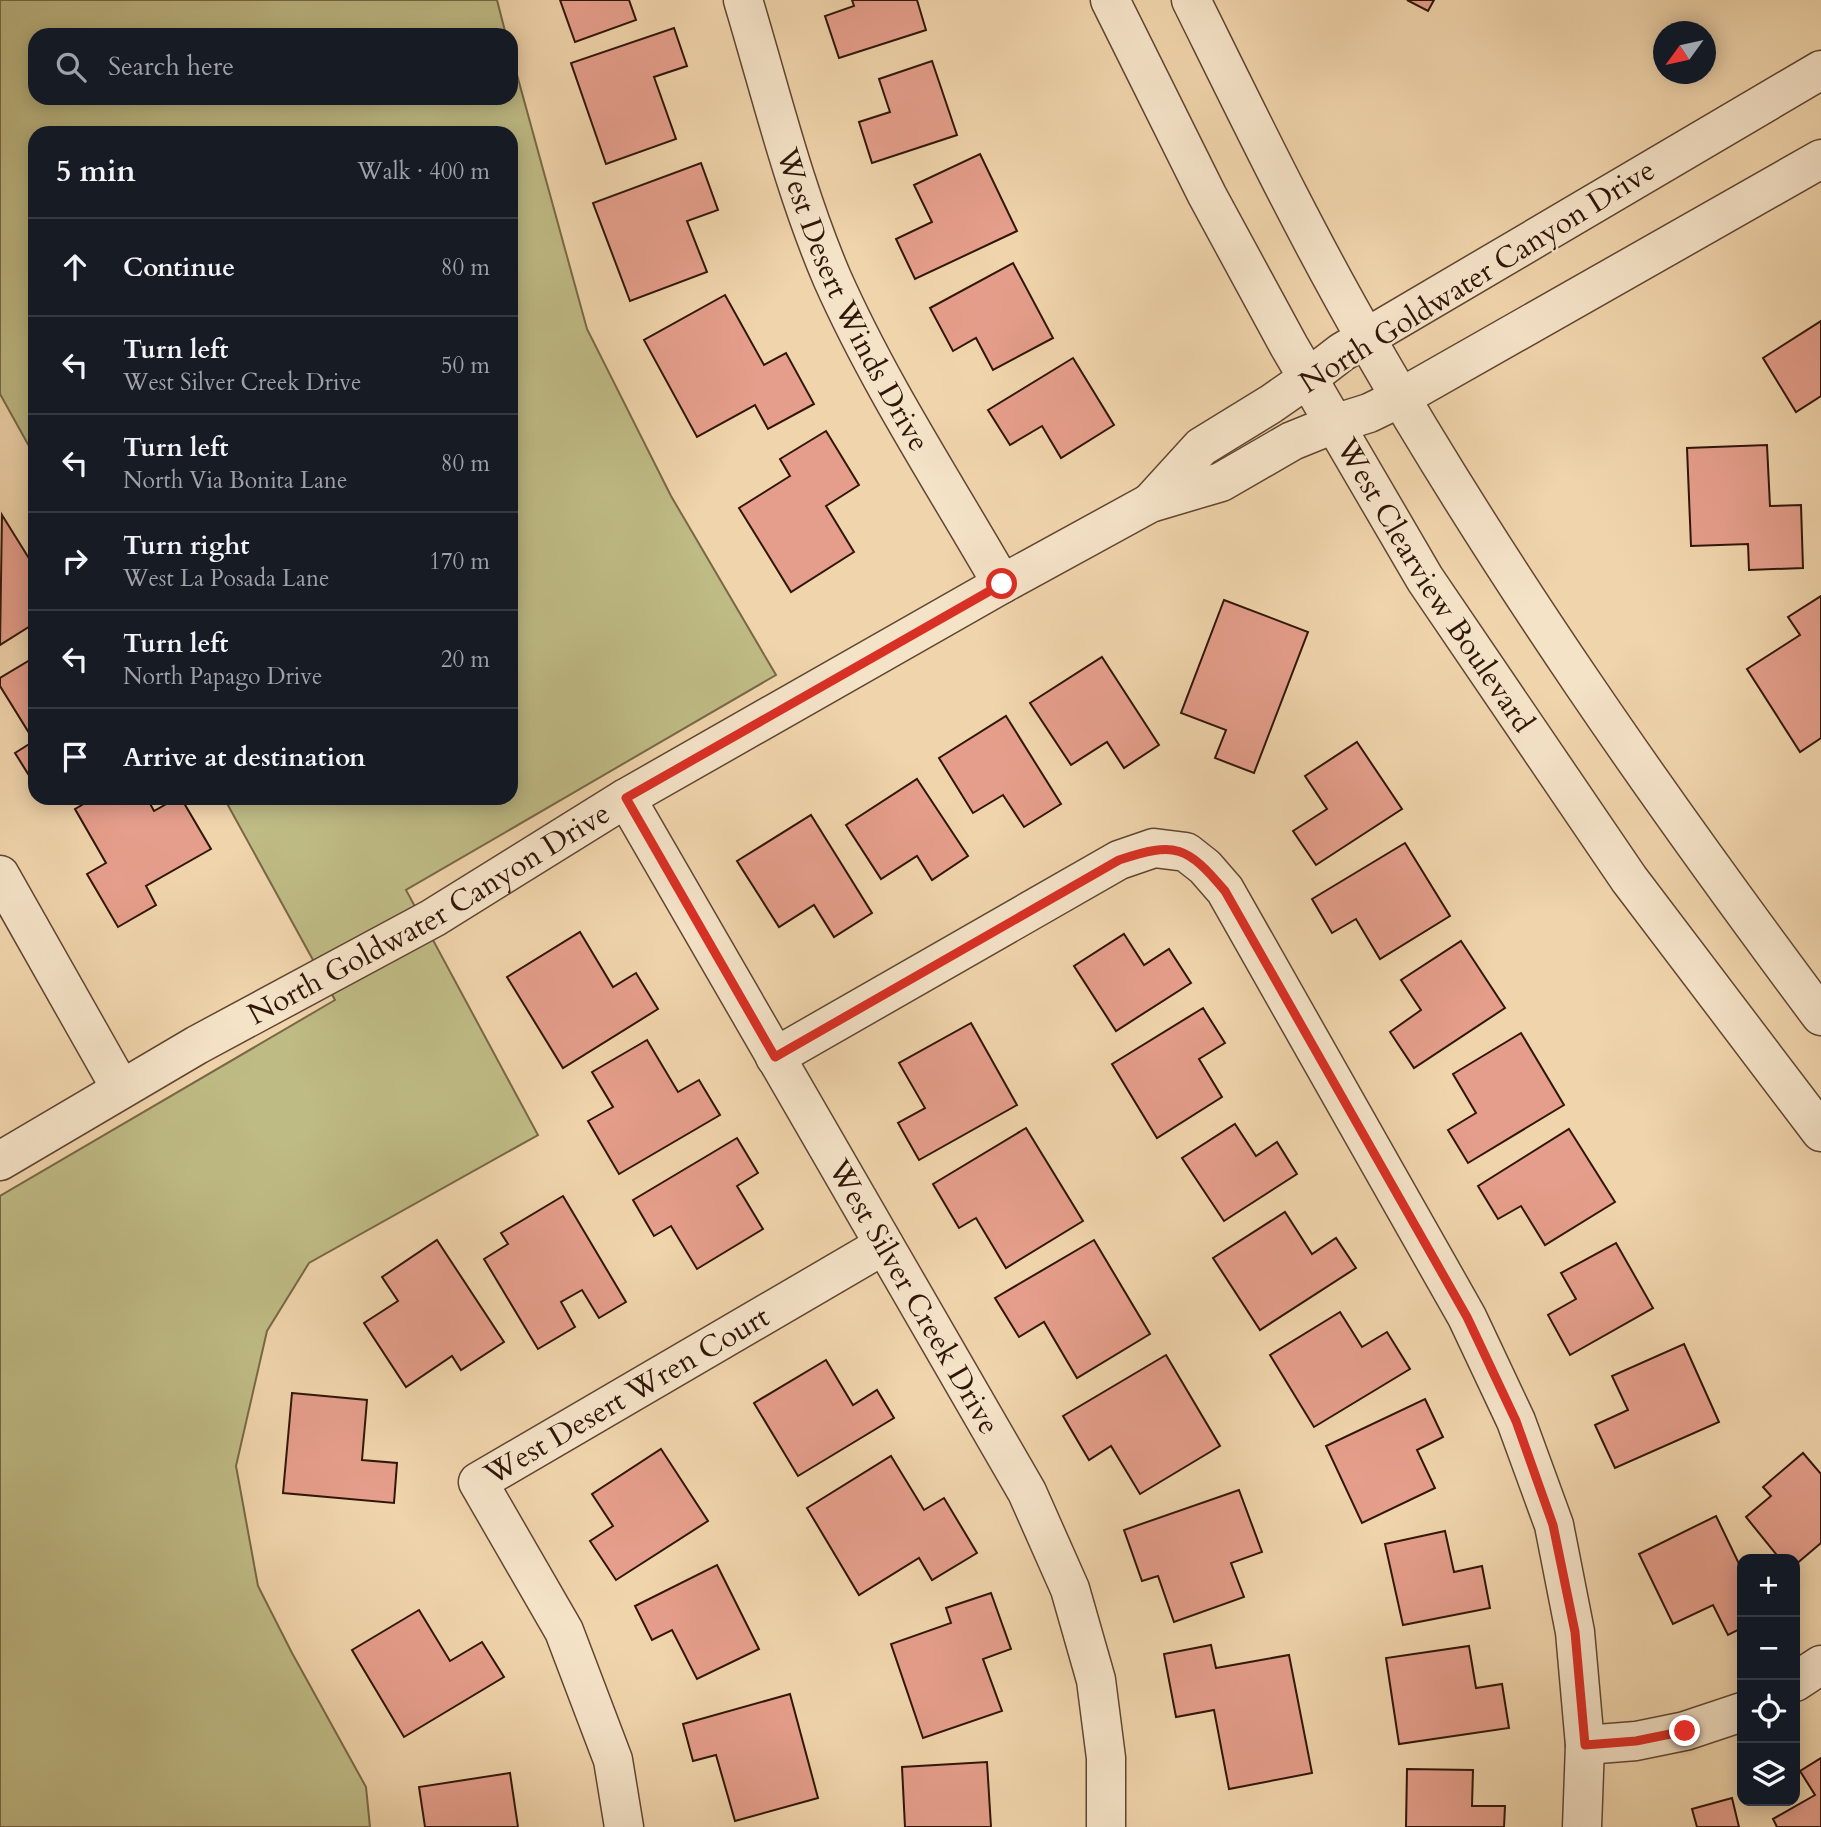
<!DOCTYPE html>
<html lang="en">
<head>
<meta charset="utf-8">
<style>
	body { margin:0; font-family:Cardo,serif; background:#20242c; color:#f1f3f6 }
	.controls { position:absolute; right:21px; bottom:21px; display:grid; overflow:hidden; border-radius:14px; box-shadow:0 4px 18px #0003 }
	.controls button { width:63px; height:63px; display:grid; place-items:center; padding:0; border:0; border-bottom:2px solid #363941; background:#171b24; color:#f1f3f6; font:35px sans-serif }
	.compass { position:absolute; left:1653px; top:21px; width:63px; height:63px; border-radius:50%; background:#171b24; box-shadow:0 4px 18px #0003; rotate:237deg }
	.stop { position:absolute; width:21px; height:21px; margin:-16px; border:5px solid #d93025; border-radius:50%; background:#fff }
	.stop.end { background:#d93025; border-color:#fff; box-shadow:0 2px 7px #0008 }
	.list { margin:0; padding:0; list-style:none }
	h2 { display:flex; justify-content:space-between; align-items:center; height:91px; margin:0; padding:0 28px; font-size:30px }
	h2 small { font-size:23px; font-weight:400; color:#9ea1a6 }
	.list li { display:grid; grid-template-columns:46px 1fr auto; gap:21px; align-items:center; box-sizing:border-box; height:98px; padding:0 28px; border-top:2px solid #363941 }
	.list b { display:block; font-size:26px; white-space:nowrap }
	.list p { margin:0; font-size:23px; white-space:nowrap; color:#9ea1a6 }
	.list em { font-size:23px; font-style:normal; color:#9ea1a6 }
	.icon { flex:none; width:38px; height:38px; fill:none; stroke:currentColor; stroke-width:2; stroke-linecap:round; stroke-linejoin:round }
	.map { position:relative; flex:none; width:1821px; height:1827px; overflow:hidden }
	.search { position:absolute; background:#171b24; box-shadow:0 4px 18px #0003; left:28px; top:28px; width:490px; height:77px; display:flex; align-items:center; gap:18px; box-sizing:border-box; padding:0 24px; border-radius:21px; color:#9ea1a6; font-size:26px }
	.panel { position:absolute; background:#171b24; box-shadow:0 4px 18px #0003; left:28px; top:126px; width:490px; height:679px; border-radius:21px }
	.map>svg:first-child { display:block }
	.green { fill:#bfbb85; stroke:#786847; stroke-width:2 }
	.building { fill:#e59e8b; stroke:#301609; stroke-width:2 }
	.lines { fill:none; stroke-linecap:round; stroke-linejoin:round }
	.minor-casing { stroke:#604632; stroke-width:41 }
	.tertiary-casing { stroke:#604632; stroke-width:41 }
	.minor { stroke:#f5e3c8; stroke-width:38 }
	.tertiary { stroke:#f5e3c8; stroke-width:38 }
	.route { stroke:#d93025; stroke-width:9 }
	.labels { text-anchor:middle; stroke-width:5; stroke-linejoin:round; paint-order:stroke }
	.street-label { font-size:30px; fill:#301609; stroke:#f5e3c8 }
</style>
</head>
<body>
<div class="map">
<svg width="1821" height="1827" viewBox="0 0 1821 1827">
	<rect width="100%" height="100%" fill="#f0d4ab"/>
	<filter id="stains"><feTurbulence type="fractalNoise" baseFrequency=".00286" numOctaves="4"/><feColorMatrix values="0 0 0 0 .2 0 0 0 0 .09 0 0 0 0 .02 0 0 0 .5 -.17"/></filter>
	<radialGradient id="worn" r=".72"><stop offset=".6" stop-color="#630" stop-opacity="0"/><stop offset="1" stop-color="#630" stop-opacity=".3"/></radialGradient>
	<path class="green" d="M0 0H497L506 35H35V98H511V53L587 329 671 496 776 675 406 890 538 1135 309 1263 267 1331 236 1466 258 1586 292 1653 366 1787 370 1827H0V1196L335 1000 224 798H511V133H35V457L0 394Z"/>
	<g class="building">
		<path d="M560 0H629L636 20 575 42Z"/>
		<path d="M852 0H917L926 30 839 58 825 16 854 6Z"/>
		<path d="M1407 0H1434L1428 11Z"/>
		<path d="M674 28 687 66 654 77 676 139 606 164 571 63Z"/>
		<path d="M932 61 957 135 872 163 859 122 890 112 879 79Z"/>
		<path d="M980 154 1017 231 915 279 896 239 932 222 914 185Z"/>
		<path d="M701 163 718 210 687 221 707 272 630 301 593 203Z"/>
		<path d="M1013 263 1053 338 993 370 976 338 953 351 930 308Z"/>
		<path d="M725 295 764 365 786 353 814 404 768 429 755 405 697 437 644 340Z"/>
		<path d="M1821 321V396L1796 412 1763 358Z"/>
		<path d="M1073 358 1114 425 1061 458 1042 426 1010 445 988 410Z"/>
		<path d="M826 431 859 485 826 506 854 552 791 592 739 508 790 476 780 459Z"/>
		<path d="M1767 445 1770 506 1801 505 1803 568 1749 570 1748 544 1691 546 1687 448Z"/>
		<path d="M2 515 35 568V623L0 645Z"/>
		<path d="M1821 596V738L1800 752 1747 669 1800 635 1788 617Z"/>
		<path d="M1224 600 1308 632 1254 773 1215 758 1226 730 1181 713Z"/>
		<path d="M35 657V785L15 753 34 741 0 686V678Z"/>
		<path d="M1102 657 1159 745 1124 768 1107 742 1071 765 1030 703Z"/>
		<path d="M1006 716 1061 804 1024 827 1003 795 973 813 939 758Z"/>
		<path d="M1357 742 1402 809 1316 865 1293 831 1327 809 1305 776Z"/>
		<path d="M917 779 968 856 932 880 917 856 881 879 846 825Z"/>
		<path d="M94 798H147L154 811 177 798H181L211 849 146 886 156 905 118 927 87 874 106 863 75 809Z"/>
		<path d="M811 815 872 913 834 937 814 905 779 927 737 861Z"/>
		<path d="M1405 843 1450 916 1380 959 1356 919 1332 933 1312 899Z"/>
		<path d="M580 932 613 987 636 973 658 1009 563 1068 507 977Z"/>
		<path d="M1124 934 1144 965 1169 949 1191 983 1116 1031 1074 966Z"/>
		<path d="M1461 941 1505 1008 1414 1068 1390 1032 1421 1010 1401 980Z"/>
		<path d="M1203 1008 1225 1043 1199 1059 1222 1097 1157 1138 1112 1064Z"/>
		<path d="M971 1023 1017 1105 919 1160 898 1123 925 1108 899 1063Z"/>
		<path d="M1521 1033 1564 1105 1468 1163 1448 1130 1476 1113 1453 1074Z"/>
		<path d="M647 1040 678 1092 699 1080 720 1115 619 1174 588 1121 613 1107 592 1072Z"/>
		<path d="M1235 1124 1256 1156 1277 1142 1297 1174 1224 1221 1182 1158Z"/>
		<path d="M1026 1128 1083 1221 1006 1268 976 1218 959 1228 933 1184Z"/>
		<path d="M1569 1129 1615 1202 1545 1245 1521 1206 1498 1219 1478 1186Z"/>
		<path d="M737 1138 758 1173 737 1186 763 1229 697 1269 671 1226 654 1236 633 1200Z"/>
		<path d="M563 1196 626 1302 599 1318 582 1290 561 1302 575 1327 538 1349 484 1259 508 1244 501 1233Z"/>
		<path d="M1285 1212 1312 1254 1336 1238 1356 1268 1260 1330 1213 1258Z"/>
		<path d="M437 1240 504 1342 461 1370 452 1356 406 1387 364 1323 398 1301 382 1277Z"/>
		<path d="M1094 1240 1150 1334 1077 1378 1044 1322 1019 1337 995 1298Z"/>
		<path d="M1616 1243 1653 1308 1570 1355 1548 1315 1576 1299 1561 1273Z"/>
		<path d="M1340 1312 1362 1347 1387 1332 1410 1369 1314 1427 1270 1355Z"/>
		<path d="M1684 1344 1719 1422 1615 1468 1595 1425 1628 1410 1612 1376Z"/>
		<path d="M1166 1355 1220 1446 1140 1494 1111 1446 1089 1460 1063 1416Z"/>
		<path d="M826 1360 853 1405 877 1390 894 1418 798 1476 754 1403Z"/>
		<path d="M292 1393 367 1400 362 1460 397 1463 394 1503 283 1493Z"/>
		<path d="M1425 1399 1443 1437 1417 1450 1435 1488 1362 1523 1326 1446Z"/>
		<path d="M661 1449 708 1521 616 1580 590 1541 613 1526 592 1494Z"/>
		<path d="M1803 1453 1821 1474V1543L1795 1565V1559H1780L1746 1517 1771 1496 1763 1487Z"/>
		<path d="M891 1456 924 1510 944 1498 977 1553 932 1580 919 1558 859 1595 807 1508Z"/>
		<path d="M1239 1490 1262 1552 1231 1563 1244 1597 1174 1622 1158 1576 1142 1581 1124 1530Z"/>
		<path d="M1716 1516 1742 1570V1628L1728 1635 1713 1605 1673 1624 1639 1554Z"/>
		<path d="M1445 1531 1454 1572 1482 1566 1490 1608 1403 1625 1385 1544Z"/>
		<path d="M717 1565 759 1649 697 1679 672 1630 652 1640 635 1606Z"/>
		<path d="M991 1593 1011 1649 983 1659 1002 1711 923 1738 891 1644 951 1623 946 1608Z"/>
		<path d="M419 1610 450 1661 482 1642 504 1677 404 1737 352 1650Z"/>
		<path d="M1211 1645 1216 1668 1289 1655 1312 1773 1229 1789 1214 1710 1176 1717 1164 1654Z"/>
		<path d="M1469 1646 1476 1688 1502 1684 1509 1728 1399 1744 1386 1658Z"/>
		<path d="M790 1694 818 1798 735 1821 716 1755 693 1761 683 1724Z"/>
		<path d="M1821 1758V1827H1777L1773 1819 1815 1795 1800 1771Z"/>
		<path d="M987 1762 991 1827H905L902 1767Z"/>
		<path d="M1407 1769 1473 1770 1472 1806H1505L1504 1827H1406Z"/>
		<path d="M510 1773 518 1827H425L419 1787Z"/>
		<path d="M1732 1798 1739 1827H1697L1692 1809Z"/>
	</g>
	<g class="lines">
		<g class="minor-casing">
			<g id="minor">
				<path id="s1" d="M743 0C771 93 794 189 832 278 879 384 944 483 1002 584"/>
				<path d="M1150 503 1201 447 1271 404 1307 379"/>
				<path id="s2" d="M626 798 1027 1492 1070 1589 1096 1680 1106 1758V1827"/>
				<path d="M0 875 121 1089"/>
				<path d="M775 1057 1119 860 1154 848 1186 852 1205 867 1225 890 1467 1317 1516 1421 1554 1525 1575 1632 1585 1745 1582 1827"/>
				<path id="s3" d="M0 1161 197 1045 433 918 626 798 1002 584 1150 503 1221 482 1292 441 1334 424"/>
				<path d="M1795 1682 1821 1665"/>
				<path d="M1585 1745 1636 1741 1685 1731 1742 1712"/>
				<path id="s4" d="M624 1827 613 1760 564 1631 478 1482 884 1245"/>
			</g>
		</g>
		<g class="tertiary-casing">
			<g id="tertiary">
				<path id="s5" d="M1110 0 1207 195 1289 346 1425 579 1629 879 1821 1132"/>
				<path d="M1191 0C1248 115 1304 231 1368 342 1503 577 1659 799 1821 1016"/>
				<path d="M1307 379 1342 352 1821 70"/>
				<path d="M1334 424 1369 413 1400 398 1821 159"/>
			</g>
		</g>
		<use href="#minor" class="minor"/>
		<use href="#tertiary" class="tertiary"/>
	</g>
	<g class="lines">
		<path class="route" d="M1002 584 626 798 775 1057 1119 860C1176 841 1187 846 1225 891L1467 1317 1516 1421 1553 1525 1575 1632 1585 1745 1636 1741 1685 1731"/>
	</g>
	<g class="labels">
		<g class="street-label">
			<text transform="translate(1477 276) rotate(-32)" y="10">North Goldwater Canyon Drive</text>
			<text dy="10" stroke="none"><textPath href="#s1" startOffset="320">West Desert Winds Drive</textPath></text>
			<text dy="10" stroke="none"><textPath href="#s5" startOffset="670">West Clearview Boulevard</textPath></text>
			<text dy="10" stroke="none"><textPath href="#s3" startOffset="495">North Goldwater Canyon Drive</textPath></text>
			<text dy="10" stroke="none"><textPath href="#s2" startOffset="576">West Silver Creek Drive</textPath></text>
			<text dy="10" stroke="none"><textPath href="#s4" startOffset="550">West Desert Wren Court</textPath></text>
		</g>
	</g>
	<rect width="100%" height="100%" filter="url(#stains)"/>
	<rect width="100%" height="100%" fill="url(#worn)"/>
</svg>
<div class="controls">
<button>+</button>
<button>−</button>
<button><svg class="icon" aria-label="locate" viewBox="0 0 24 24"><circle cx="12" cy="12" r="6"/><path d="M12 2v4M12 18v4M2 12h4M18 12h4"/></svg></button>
<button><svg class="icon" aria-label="layers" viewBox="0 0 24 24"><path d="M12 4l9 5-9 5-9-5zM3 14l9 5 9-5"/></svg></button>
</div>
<svg class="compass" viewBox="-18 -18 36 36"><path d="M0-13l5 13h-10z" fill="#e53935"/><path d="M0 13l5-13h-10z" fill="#9ea1a6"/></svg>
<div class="stop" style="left:1002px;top:584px"></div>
<div class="stop end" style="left:1685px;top:1731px"></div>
<div class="search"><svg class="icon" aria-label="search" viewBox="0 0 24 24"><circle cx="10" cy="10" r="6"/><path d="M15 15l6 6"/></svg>Search here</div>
<section class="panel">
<h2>5 min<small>Walk · 400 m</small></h2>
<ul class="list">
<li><svg class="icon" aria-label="ahead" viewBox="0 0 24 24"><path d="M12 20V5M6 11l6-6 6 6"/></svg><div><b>Continue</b></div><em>80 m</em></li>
<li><svg class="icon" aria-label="left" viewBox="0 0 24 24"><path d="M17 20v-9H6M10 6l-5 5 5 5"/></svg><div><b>Turn left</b><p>West Silver Creek Drive</p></div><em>50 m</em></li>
<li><svg class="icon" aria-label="left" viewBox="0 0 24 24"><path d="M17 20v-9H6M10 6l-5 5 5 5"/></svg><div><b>Turn left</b><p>North Via Bonita Lane</p></div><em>80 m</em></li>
<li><svg class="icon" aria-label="right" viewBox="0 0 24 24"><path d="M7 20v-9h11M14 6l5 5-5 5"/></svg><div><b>Turn right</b><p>West La Posada Lane</p></div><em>170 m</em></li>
<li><svg class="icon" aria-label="left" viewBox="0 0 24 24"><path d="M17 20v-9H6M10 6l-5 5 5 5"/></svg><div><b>Turn left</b><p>North Papago Drive</p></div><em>20 m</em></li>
<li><svg class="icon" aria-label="arrive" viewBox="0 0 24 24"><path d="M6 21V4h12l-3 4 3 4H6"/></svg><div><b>Arrive at destination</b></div></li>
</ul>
</section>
</div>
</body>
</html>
